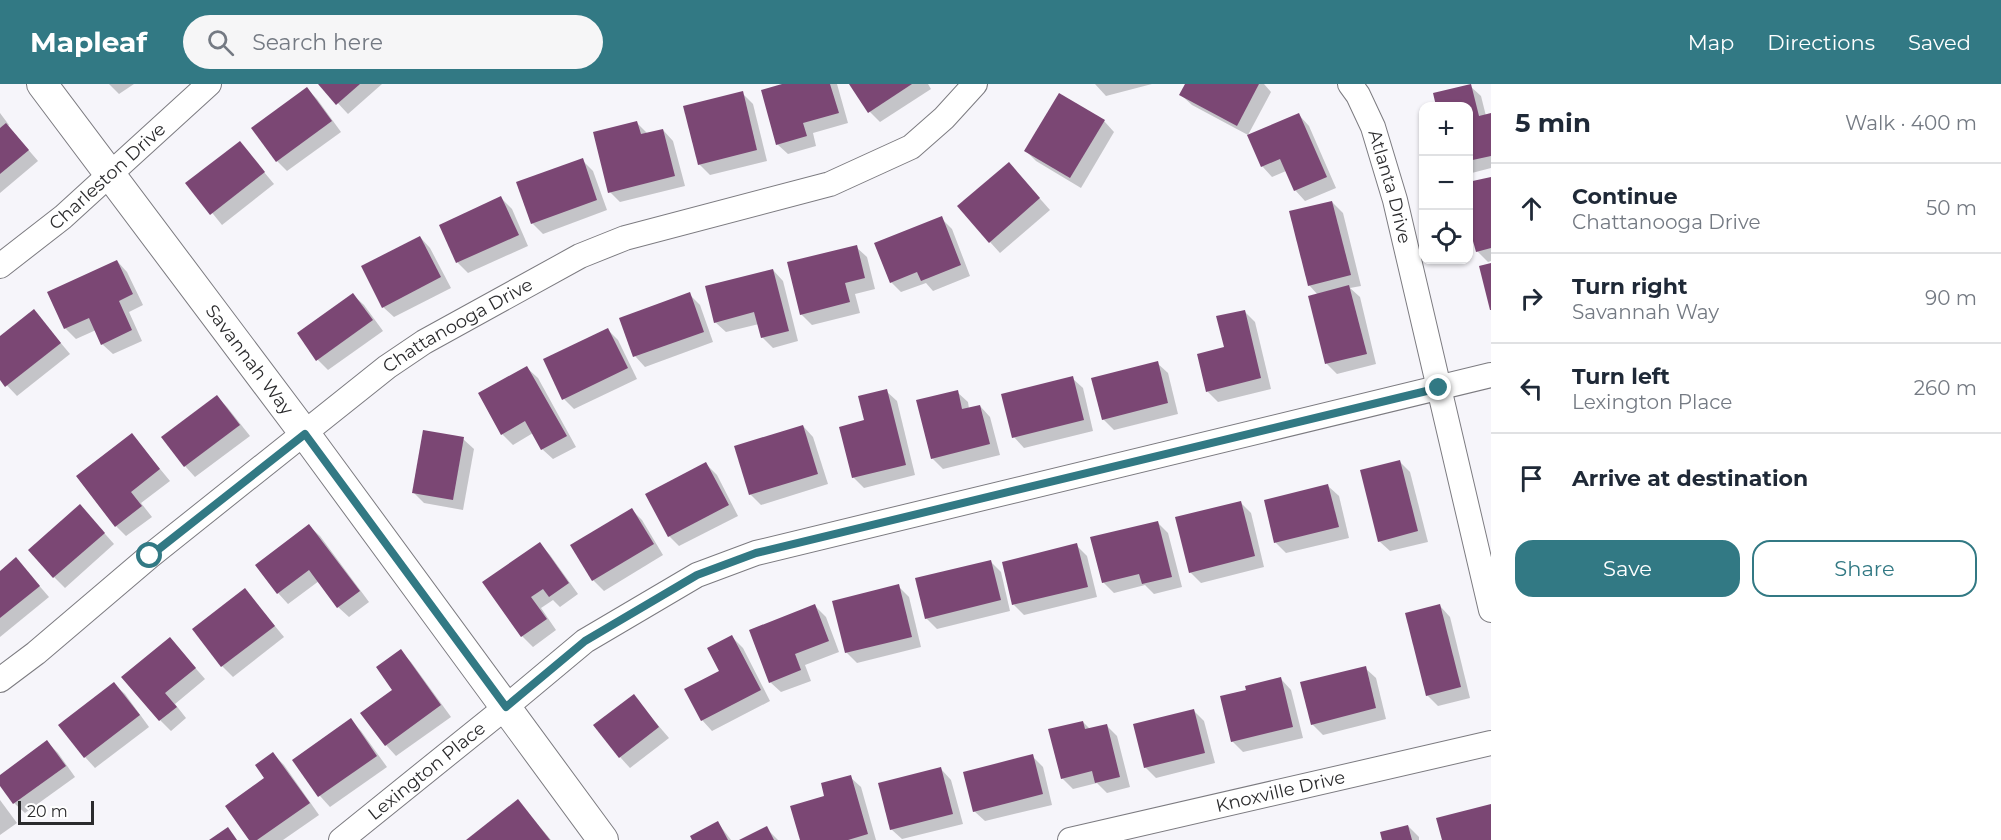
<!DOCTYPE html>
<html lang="en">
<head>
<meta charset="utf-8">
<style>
	body { margin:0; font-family:Montserrat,sans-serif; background:#f6f6f7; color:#1f2937 }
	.controls { position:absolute; right:18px; top:18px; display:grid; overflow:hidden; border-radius:12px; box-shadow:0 2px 4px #0004 }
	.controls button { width:54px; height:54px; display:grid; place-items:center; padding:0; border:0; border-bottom:2px solid #e0e1e3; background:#fff; color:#1f2937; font:30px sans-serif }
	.scale { position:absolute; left:18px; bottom:15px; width:76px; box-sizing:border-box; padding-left:6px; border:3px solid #2b2b2d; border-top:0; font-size:16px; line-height:21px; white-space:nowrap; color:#2b2b2d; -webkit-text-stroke:4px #fff; paint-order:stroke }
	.stop { position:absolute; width:18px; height:18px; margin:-14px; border:4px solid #327984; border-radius:50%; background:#fff }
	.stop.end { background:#327984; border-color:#fff; box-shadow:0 2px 6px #0008 }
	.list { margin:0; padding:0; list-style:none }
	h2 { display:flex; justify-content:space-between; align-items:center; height:78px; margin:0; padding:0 24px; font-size:26px }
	h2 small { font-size:20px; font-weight:400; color:#747a83 }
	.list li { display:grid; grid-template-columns:39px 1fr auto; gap:18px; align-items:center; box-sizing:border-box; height:90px; padding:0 24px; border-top:2px solid #e0e1e3 }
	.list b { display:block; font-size:22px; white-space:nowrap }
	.list p { margin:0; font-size:20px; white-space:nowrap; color:#747a83 }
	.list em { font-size:20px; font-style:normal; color:#747a83 }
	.actions { display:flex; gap:12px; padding:18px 24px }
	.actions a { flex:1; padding:14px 0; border:2px solid #327984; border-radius:18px; text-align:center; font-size:21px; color:#327984 }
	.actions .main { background:#327984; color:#fff }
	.icon { flex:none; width:33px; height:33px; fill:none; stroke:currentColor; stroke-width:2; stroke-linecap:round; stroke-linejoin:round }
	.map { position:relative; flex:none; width:1491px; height:756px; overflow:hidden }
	header { display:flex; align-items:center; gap:36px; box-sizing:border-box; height:84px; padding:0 30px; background:#327984; color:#fff }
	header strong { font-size:28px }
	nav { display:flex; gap:33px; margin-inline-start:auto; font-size:21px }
	.search { width:420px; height:54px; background:#f6f6f7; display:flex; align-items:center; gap:15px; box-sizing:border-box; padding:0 21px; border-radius:33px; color:#747a83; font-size:22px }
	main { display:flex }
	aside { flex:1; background:#fff }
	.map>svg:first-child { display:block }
	.shadow { fill:#0003 }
	.building { fill:#7b4774 }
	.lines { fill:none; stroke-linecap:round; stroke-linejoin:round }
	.minor-casing { stroke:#7c7b80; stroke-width:26 }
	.tertiary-casing { stroke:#7c7b80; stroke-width:32 }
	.minor { stroke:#fff; stroke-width:24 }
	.tertiary { stroke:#fff; stroke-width:30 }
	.route { stroke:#327984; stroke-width:8 }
	.labels { text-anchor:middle; stroke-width:6; stroke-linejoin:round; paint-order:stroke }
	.street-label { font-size:18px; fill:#2b2b2d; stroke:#fff }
</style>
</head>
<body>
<header>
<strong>Mapleaf</strong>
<div class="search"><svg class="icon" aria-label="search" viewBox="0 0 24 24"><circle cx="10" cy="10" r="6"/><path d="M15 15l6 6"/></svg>Search here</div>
<nav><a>Map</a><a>Directions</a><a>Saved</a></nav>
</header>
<main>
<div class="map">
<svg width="1491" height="756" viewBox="0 0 1491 756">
	<rect width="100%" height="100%" fill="#f6f5fa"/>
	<g class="shadow">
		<path d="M109 0H134L119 10Z"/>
		<path d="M320 0H382L348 30Z"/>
		<path d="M788 0H837L848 39 813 49 816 62 788 70 777 60Z"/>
		<path d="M851 0H928L931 5 880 38 870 28Z"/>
		<path d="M1095 0H1152L1106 12Z"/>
		<path d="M1187 0H1264L1271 8 1248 51 1192 21 1181 11Z"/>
		<path d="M1470 2 1481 12 1486 32 1491 31V84L1468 90V22H1438L1435 11Z"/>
		<path d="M307 5 317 15 341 48 287 87 277 77Z"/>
		<path d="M742 9 753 20 767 77 710 91 699 80Z"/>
		<path d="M0 29 9 41 8 42 38 77 0 109Z"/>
		<path d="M1299 31 1309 42 1336 104 1305 117 1295 106 1286 87 1272 93 1262 82Z"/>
		<path d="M1104 37 1114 48 1081 104 1036 77 1026 67Z"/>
		<path d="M637 39 648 50 663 46 673 57 685 102 620 118 610 108Z"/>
		<path d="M240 59 274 100 222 141 188 99Z"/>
		<path d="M582 76 593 87 607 126 543 150 532 139Z"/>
		<path d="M1019 91 1050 126 1000 169 990 158Z"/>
		<path d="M1491 94V177L1488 178 1477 167Z"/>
		<path d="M501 114 512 125 528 162 468 189 458 179 441 141Z"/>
		<path d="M1332 118 1343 129 1361 202 1350 204 1360 213 1376 280 1337 290 1327 280 1318 211 1309 201Z"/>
		<path d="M941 134 952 145 970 192 933 207 926 199 901 208 891 198Z"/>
		<path d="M420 153 430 164 451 204 394 233 383 223Z"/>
		<path d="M856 163 867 173 875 205 855 210 860 229 812 241 801 230Z"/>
		<path d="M117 177 127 188 143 221 129 228 142 257 113 270 102 260 96 246 76 255 65 244Z"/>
		<path d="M773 186 783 197 798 257 773 264 762 253 759 240 726 248 715 238Z"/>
		<path d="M689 210 700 221 713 258 645 283 635 272Z"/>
		<path d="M353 211 364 221 383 247 328 286 318 276 299 250Z"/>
		<path d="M34 227 70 270 17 312 0 294V254Z"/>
		<path d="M1244 227 1255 238 1271 305 1218 318 1208 308Z"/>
		<path d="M608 246 618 256 637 295 574 325 564 315Z"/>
		<path d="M1157 279 1168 289 1178 330 1114 346 1103 335Z"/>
		<path d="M527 284 538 294 576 363 553 375 542 365 533 349 513 361 502 350Z"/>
		<path d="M1072 294 1083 304 1093 347 1024 364 1014 353Z"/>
		<path d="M886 307 897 317 915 391 864 404 853 393 865 338Z"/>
		<path d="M957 308 968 318 969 325 980 322 990 333 1000 371 943 385 932 374Z"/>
		<path d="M217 313 227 323 250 352 195 393 185 382 163 353Z"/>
		<path d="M803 342 813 353 828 400 761 421 750 410Z"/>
		<path d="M132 351 170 397 141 419 152 433 126 452 116 442Z"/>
		<path d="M463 355 474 365 463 426 424 419 414 409Z"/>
		<path d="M1400 378 1410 388 1428 458 1390 467 1379 457Z"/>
		<path d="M706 380 717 391 738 432 679 462 669 452Z"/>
		<path d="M1328 402 1339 412 1349 454 1286 469 1276 459 1265 417Z"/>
		<path d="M1240 418 1251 429 1264 483 1201 499 1190 488Z"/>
		<path d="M632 426 642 436 663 471 604 507 593 496Z"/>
		<path d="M90 433 114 460 65 504 54 493Z"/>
		<path d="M1157 438 1168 449 1182 503 1154 510 1145 501 1114 509 1103 498Z"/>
		<path d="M309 442 320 452 369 518 349 533 338 523 319 497 288 520 278 509Z"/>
		<path d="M540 460 550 471 578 510 560 523 553 516 541 524 556 546 533 563 522 552Z"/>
		<path d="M1076 461 1087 472 1097 513 1024 531 1014 521Z"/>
		<path d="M16 475 49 513 0 553V489Z"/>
		<path d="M990 477 1001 488 1010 527 937 545 926 534Z"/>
		<path d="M898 502 909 513 921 563 857 579 846 568Z"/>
		<path d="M245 506 284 553 233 593 222 582 194 546Z"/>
		<path d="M815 522 826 533 839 568 805 581 811 597 781 608 770 598Z"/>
		<path d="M1440 522 1450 533 1470 614 1438 622 1427 611Z"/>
		<path d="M732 553 743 564 770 617 712 647 702 636 721 588Z"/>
		<path d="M170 555 205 595 175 620 186 634 171 647 160 636Z"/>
		<path d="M400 567 411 578 451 633 396 672 386 661Z"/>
		<path d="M1365 584 1376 594 1386 635 1323 651 1312 640Z"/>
		<path d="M1281 595 1291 606 1303 654 1243 668 1232 657 1248 607Z"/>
		<path d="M114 600 125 610 149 643 95 684 85 673 60 641Z"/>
		<path d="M633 612 669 654 630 684 620 673Z"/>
		<path d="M1194 627 1204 637 1215 679 1156 694 1145 683Z"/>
		<path d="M351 636 361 647 387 683 330 723 320 712 294 676Z"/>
		<path d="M1083 638 1090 645 1106 641 1117 652 1130 703 1107 709 1097 699 1073 705 1062 694Z"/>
		<path d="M47 658 58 669 75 693 25 729 14 719 0 699V692Z"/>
		<path d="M273 670 284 681 319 731 283 756H251Z"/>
		<path d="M1032 672 1043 683 1052 721 985 737 974 727Z"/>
		<path d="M941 685 951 696 963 740 902 755 891 745Z"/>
		<path d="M850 693 861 703 876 756H802L826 713Z"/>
		<path d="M0 716 17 739 0 751Z"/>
		<path d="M518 717 551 756H468Z"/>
		<path d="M718 739 731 756H694Z"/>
		<path d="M1408 742 1419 753V756H1384Z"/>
		<path d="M766 744 778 756H743Z"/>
	</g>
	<g class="building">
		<path d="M318 0H360L336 21Z"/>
		<path d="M782 0H830L839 29 803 39 807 52 776 61 761 6Z"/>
		<path d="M849 0H912L868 29Z"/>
		<path d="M1185 0H1259L1237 42 1179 11Z"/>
		<path d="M1471 0 1479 32 1491 29V72L1468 77V22H1436L1433 9Z"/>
		<path d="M307 3 332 37 276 78 251 44Z"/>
		<path d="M743 7 757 66 698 81 683 22Z"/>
		<path d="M1059 9 1105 36 1070 94 1024 67Z"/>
		<path d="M1299 29 1327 93 1294 107 1280 75 1261 83 1247 51Z"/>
		<path d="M637 37 641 50 663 45 675 92 608 109 593 48Z"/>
		<path d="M6 39 29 66 0 90V44Z"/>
		<path d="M240 57 265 88 210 131 185 99Z"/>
		<path d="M583 74 597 116 531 140 516 98Z"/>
		<path d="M1009 78 1040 114 989 159 957 122Z"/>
		<path d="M1491 93V164L1476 168 1468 139V98Z"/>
		<path d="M501 112 519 151 456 179 439 141Z"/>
		<path d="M1332 117 1351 191 1308 202 1289 127Z"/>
		<path d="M942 132 961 181 921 197 917 188 890 199 874 159Z"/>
		<path d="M420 152 441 193 382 224 361 182Z"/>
		<path d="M857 161 865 194 845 199 850 218 800 231 787 178Z"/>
		<path d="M117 176 133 210 119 217 132 246 101 261 89 234 64 245 47 208Z"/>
		<path d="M1491 179V226H1490L1479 182Z"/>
		<path d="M773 185 789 247 761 254 754 228 714 239 705 202Z"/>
		<path d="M1349 201 1367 270 1325 280 1308 212Z"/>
		<path d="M690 208 704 248 633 273 619 234Z"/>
		<path d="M353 209 373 236 316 277 297 249Z"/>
		<path d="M34 225 61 259 5 303 0 296V252Z"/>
		<path d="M1245 226 1261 294 1206 308 1197 270 1224 263 1216 232Z"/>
		<path d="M608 244 628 284 562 316 543 275Z"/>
		<path d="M1158 277 1168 319 1102 336 1091 294Z"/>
		<path d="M527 282 567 352 541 366 525 337 501 351 478 309Z"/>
		<path d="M1073 292 1084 336 1012 354 1001 310Z"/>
		<path d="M887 305 906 381 852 394 839 343 864 336 858 312Z"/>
		<path d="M958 306 962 325 980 321 990 360 931 375 916 316Z"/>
		<path d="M217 311 240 341 184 383 161 353Z"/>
		<path d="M803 341 818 390 749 411 734 362Z"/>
		<path d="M423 346 464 353 453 416 412 409Z"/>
		<path d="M132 349 160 385 131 408 142 422 115 443 76 392Z"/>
		<path d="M1400 376 1418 447 1378 458 1360 386Z"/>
		<path d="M706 378 729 421 668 453 645 410Z"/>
		<path d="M1328 400 1339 443 1274 459 1264 416Z"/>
		<path d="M1241 417 1255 472 1189 489 1175 433Z"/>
		<path d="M80 420 105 449 53 494 28 466Z"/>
		<path d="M632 424 654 460 592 497 570 461Z"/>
		<path d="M1158 437 1172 493 1142 500 1139 490 1102 499 1090 453Z"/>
		<path d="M309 440 360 507 337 524 309 486 277 510 255 481Z"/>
		<path d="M540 458 569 499 549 513 543 505 531 513 547 535 521 553 482 498Z"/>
		<path d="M1077 459 1088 503 1012 521 1002 478Z"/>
		<path d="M16 473 40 502 0 534V487Z"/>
		<path d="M991 476 1001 516 925 535 915 494Z"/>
		<path d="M899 500 912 553 845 569 832 517Z"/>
		<path d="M245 504 275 542 221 583 192 545Z"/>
		<path d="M815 520 829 557 795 570 801 586 769 599 749 546Z"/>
		<path d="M1440 520 1461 603 1426 612 1405 529Z"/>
		<path d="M732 551 761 606 701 637 684 605 719 587 707 564Z"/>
		<path d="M170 553 196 584 165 609 177 623 159 637 121 593Z"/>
		<path d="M401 565 441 621 385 662 360 629 392 606 376 583Z"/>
		<path d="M1366 582 1376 624 1311 641 1300 598Z"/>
		<path d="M1281 593 1293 643 1231 658 1220 612 1246 606 1245 602Z"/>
		<path d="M114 598 140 631 84 674 58 641Z"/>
		<path d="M634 610 659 643 619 674 593 641Z"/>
		<path d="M1194 625 1205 669 1144 684 1133 640Z"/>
		<path d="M351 634 377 672 318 713 292 676Z"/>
		<path d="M1083 637 1085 645 1107 640 1120 693 1095 699 1092 687 1061 695 1048 645Z"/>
		<path d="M47 656 66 682 13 720 0 702V691Z"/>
		<path d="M273 668 310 719 257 756H249L225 722 264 694 255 681Z"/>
		<path d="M1033 670 1043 710 973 728 963 688Z"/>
		<path d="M941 683 953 730 890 746 878 699Z"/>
		<path d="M851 691 868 750 848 756H800L790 722 824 712 821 699Z"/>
		<path d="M518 715 550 756H466Z"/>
		<path d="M1491 720V756H1442L1436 734Z"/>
		<path d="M718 737 728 756H692L690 752Z"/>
		<path d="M1408 741 1412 756H1382L1380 748Z"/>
		<path d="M767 742 774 756H739Z"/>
		<path d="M228 743 237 756H209Z"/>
	</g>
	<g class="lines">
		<g class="minor-casing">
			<g id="minor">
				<path id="s1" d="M1350 0 1358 11 1373 43 1395 116 1491 526"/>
				<path id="s2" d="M0 182 63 133 209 0"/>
				<path id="s3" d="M0 596 36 569 150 472 387 283 424 258 580 172 625 154 830 100 911 63 944 34 975 0"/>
				<path id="s4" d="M341 756 506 623 585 557 697 491 756 469 1491 291"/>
				<path id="s5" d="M1070 756 1491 659"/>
			</g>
		</g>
		<g class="tertiary-casing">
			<g id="tertiary">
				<path id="s6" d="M42 0 305 350 603 756"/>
			</g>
		</g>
		<use href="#minor" class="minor"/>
		<use href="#tertiary" class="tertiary"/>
	</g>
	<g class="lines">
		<path class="route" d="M150 472 305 350 506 623 585 557 697 491 756 469 1439 304"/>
	</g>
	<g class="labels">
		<g class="street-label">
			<text dy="6" stroke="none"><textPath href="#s2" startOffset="140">Charleston Drive</textPath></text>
			<text dy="6" stroke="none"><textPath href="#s1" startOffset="111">Atlanta Drive</textPath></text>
			<text dy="6" stroke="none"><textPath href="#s3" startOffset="580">Chattanooga Drive</textPath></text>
			<text dy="6" stroke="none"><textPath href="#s6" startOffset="345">Savannah Way</textPath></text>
			<text dy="6" stroke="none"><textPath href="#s4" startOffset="110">Lexington Place</textPath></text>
			<text dy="6" stroke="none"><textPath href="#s5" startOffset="216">Knoxville Drive</textPath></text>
		</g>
	</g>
</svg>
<div class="controls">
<button>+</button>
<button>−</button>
<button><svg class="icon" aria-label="locate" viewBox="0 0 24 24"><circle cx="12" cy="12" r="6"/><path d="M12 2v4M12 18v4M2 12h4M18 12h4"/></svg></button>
</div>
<div class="scale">20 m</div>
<div class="stop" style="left:150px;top:472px"></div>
<div class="stop end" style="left:1439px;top:304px"></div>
</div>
<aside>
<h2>5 min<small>Walk · 400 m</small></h2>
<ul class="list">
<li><svg class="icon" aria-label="ahead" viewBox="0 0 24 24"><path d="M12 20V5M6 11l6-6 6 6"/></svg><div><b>Continue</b><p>Chattanooga Drive</p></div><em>50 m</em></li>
<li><svg class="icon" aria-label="right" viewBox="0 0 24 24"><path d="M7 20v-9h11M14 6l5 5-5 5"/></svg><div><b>Turn right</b><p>Savannah Way</p></div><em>90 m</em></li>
<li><svg class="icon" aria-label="left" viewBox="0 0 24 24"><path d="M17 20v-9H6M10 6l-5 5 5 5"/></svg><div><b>Turn left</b><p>Lexington Place</p></div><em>260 m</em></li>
<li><svg class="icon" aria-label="arrive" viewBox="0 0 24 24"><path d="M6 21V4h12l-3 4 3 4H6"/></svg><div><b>Arrive at destination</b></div></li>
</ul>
<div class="actions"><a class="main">Save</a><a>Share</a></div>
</aside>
</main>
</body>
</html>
